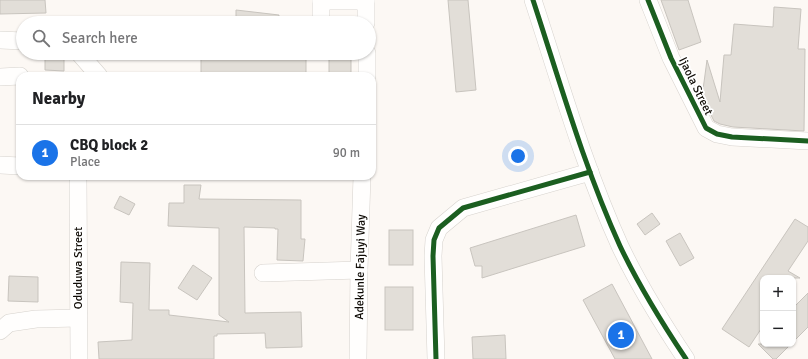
<!DOCTYPE html>
<html lang="en">
<head>
<meta charset="utf-8">
<style>
	body { margin:0; font-family:Signika,sans-serif; background:#f6f6f6; color:#202124 }
	.controls { position:absolute; right:12px; bottom:12px; display:grid; overflow:hidden; border-radius:8px; box-shadow:0 1px 3px #0004 }
	.controls button { width:36px; height:36px; display:grid; place-items:center; padding:0; border:0; border-bottom:1px solid #e0e0e0; background:#fff; color:#202124; font:20px sans-serif }
	.you { position:absolute; left:518px; top:156px; width:14px; height:14px; margin:-10px; border:3px solid #fff; border-radius:50%; background:#1a73e8; box-shadow:0 0 0 6px #1a73e833 }
	.badge { display:grid; place-items:center; width:26px; height:26px; border-radius:50%; background:#1a73e8; color:#fff; font-size:13px; font-weight:700 }
	.pin { position:absolute; translate:-50% -50%; border:2px solid #fff; box-shadow:0 1px 4px #0006 }
	.list { margin:0; padding:0; list-style:none }
	h2 { display:flex; justify-content:space-between; align-items:center; height:52px; margin:0; padding:0 16px; font-size:17px }
	h2 small { font-size:13px; font-weight:400; color:#757577 }
	.list li { display:grid; grid-template-columns:26px 1fr auto; gap:12px; align-items:center; box-sizing:border-box; height:56px; padding:0 16px; border-top:1px solid #e0e0e0 }
	.list b { display:block; font-size:15px; white-space:nowrap }
	.list p { margin:0; font-size:13px; white-space:nowrap; color:#757577 }
	.list em { font-size:13px; font-style:normal; color:#757577 }
	.icon { flex:none; width:22px; height:22px; fill:none; stroke:currentColor; stroke-width:2; stroke-linecap:round; stroke-linejoin:round }
	.map { position:relative; flex:none; width:808px; height:359px; overflow:hidden }
	.search { position:absolute; background:#fff; box-shadow:0 1px 3px #0004; left:16px; top:16px; width:360px; height:44px; display:flex; align-items:center; gap:10px; box-sizing:border-box; padding:0 14px; border-radius:22px; color:#757577; font-size:15px }
	.panel { position:absolute; background:#fff; box-shadow:0 1px 3px #0004; left:16px; top:72px; width:360px; height:108px; border-radius:12px }
	.map>svg:first-child { display:block }
	.building { fill:#e2ded8; stroke:#c8c4be }
	.lines { fill:none; stroke-linecap:round; stroke-linejoin:round }
	.minor-casing { stroke:#d6d2cd; stroke-width:18 }
	.minor { stroke:#fffefd; stroke-width:17 }
	.cycleway-casing { stroke:#fff; stroke-width:8 }
	.cycleway { stroke:#1b5e20; stroke-width:5 }
	.labels { text-anchor:middle; stroke-width:3.5; stroke-linejoin:round; paint-order:stroke }
	.street-label { font-size:12px; fill:#0f0b05; stroke:#fff }
</style>
</head>
<body>
<div class="map">
<svg width="808" height="359" viewBox="0 0 808 359">
	<rect width="100%" height="100%" fill="#fcf8f4"/>
	<g class="building">
		<path d="M0 0H45L46 13 0 14Z"/>
		<path d="M448 0H468L476 90 456 92Z"/>
		<path d="M661 0H688L701 42 679 50Z"/>
		<path d="M774 7 801 9 798 49H805L804 131 733 127 720 124 714 121 708 109V104H705L702 97 707 60 720 102 724 55H731L734 24 773 27Z"/>
		<path d="M236 10 279 15 278 23H236Z"/>
		<path d="M221 53H306V74L201 76V56H221Z"/>
		<path d="M45 55 64 56V71L45 70Z"/>
		<rect x="329" y="56" width="22" height="20"/>
		<path d="M184 185H201L199 199 301 200V239H305L303 261 277 260 278 229H275V228L244 227 245 313 301 312 302 347 266 348 265 333 217 334V336H214V359H99L98 342 132 340 133 303 120 302 121 262 150 263 149 310H169V315L229 322 219 315V228L168 226 169 203H184Z"/>
		<path d="M120 196 135 204 129 215 114 208Z"/>
		<path d="M652 213 660 224 645 235 637 224Z"/>
		<path d="M576 215 585 246 482 278V266H475L470 248Z"/>
		<path d="M795 219 808 227V241L788 271 800 278H763V326L749 347 722 329Z"/>
		<rect x="389" y="230" width="24" height="35"/>
		<path d="M680 233 694 258 680 266 666 241Z"/>
		<path d="M193 265 212 278 197 300 178 288Z"/>
		<path d="M9 276 38 277V302L8 301Z"/>
		<path d="M612 284 652 359H615L583 300Z"/>
		<rect x="385" y="287" width="28" height="43"/>
		<path d="M808 293V327L793 342V308Z"/>
		<path d="M505 335 506 359H473L472 337Z"/>
		<path d="M758 344H791L776 359H773Z"/>
	</g>
	<g class="lines">
		<g class="minor-casing">
			<g id="minor">
				<path d="M366 0V23"/>
				<path d="M533 0C560 82 584 167 620 246 639 286 662 323 686 359"/>
				<path d="M648 0 671 58 706 128 717 134 732 137 808 141"/>
				<path d="M321 1H366"/>
				<path d="M321 23V0"/>
				<path d="M0 40 23 41"/>
				<path d="M79 53 99 76"/>
				<path d="M367 53V76"/>
				<path d="M0 77 20 76"/>
				<path d="M0 165 20 166"/>
				<path d="M78 176 79 359"/>
				<path d="M263 273 359 270"/>
				<path d="M0 331 9 323 36 319 78 318"/>
				<path d="M358 359 359 270 362 176"/>
				<path d="M436 359 433 256 434 240 439 228 463 208 590 172"/>
			</g>
		</g>
		<use href="#minor" class="minor"/>
		<g class="cycleway-casing">
			<g id="cycleway">
				<path d="M533 0C560 82 584 167 620 246 639 286 662 323 686 359"/>
				<path d="M648 0 671 58 706 128 717 134 732 137 808 141"/>
				<path d="M436 359 433 256 434 240 439 228 463 208 590 172"/>
			</g>
		</g>
		<use href="#cycleway" class="cycleway"/>
	</g>
	<g class="labels">
		<g class="street-label">
			<text transform="translate(696 86) rotate(64)" y="4">Ijaola Street</text>
			<text transform="translate(360 267) rotate(-89)" y="4">Adekunle Fajuyi Way</text>
			<text transform="translate(78 268) rotate(-90)" y="4">Oduduwa Street</text>
		</g>
	</g>
</svg>
<div class="controls">
<button>+</button>
<button>−</button>
</div>
<div class="you"></div>
<div class="pin badge" style="left:621px;top:335px">1</div>
<div class="search"><svg class="icon" aria-label="search" viewBox="0 0 24 24"><circle cx="10" cy="10" r="6"/><path d="M15 15l6 6"/></svg>Search here</div>
<section class="panel">
<h2>Nearby<small></small></h2>
<ul class="list">
<li><span class="badge">1</span><div><b>CBQ block 2</b><p>Place</p></div><em>90 m</em></li>
</ul>
</section>
</div>
</body>
</html>
